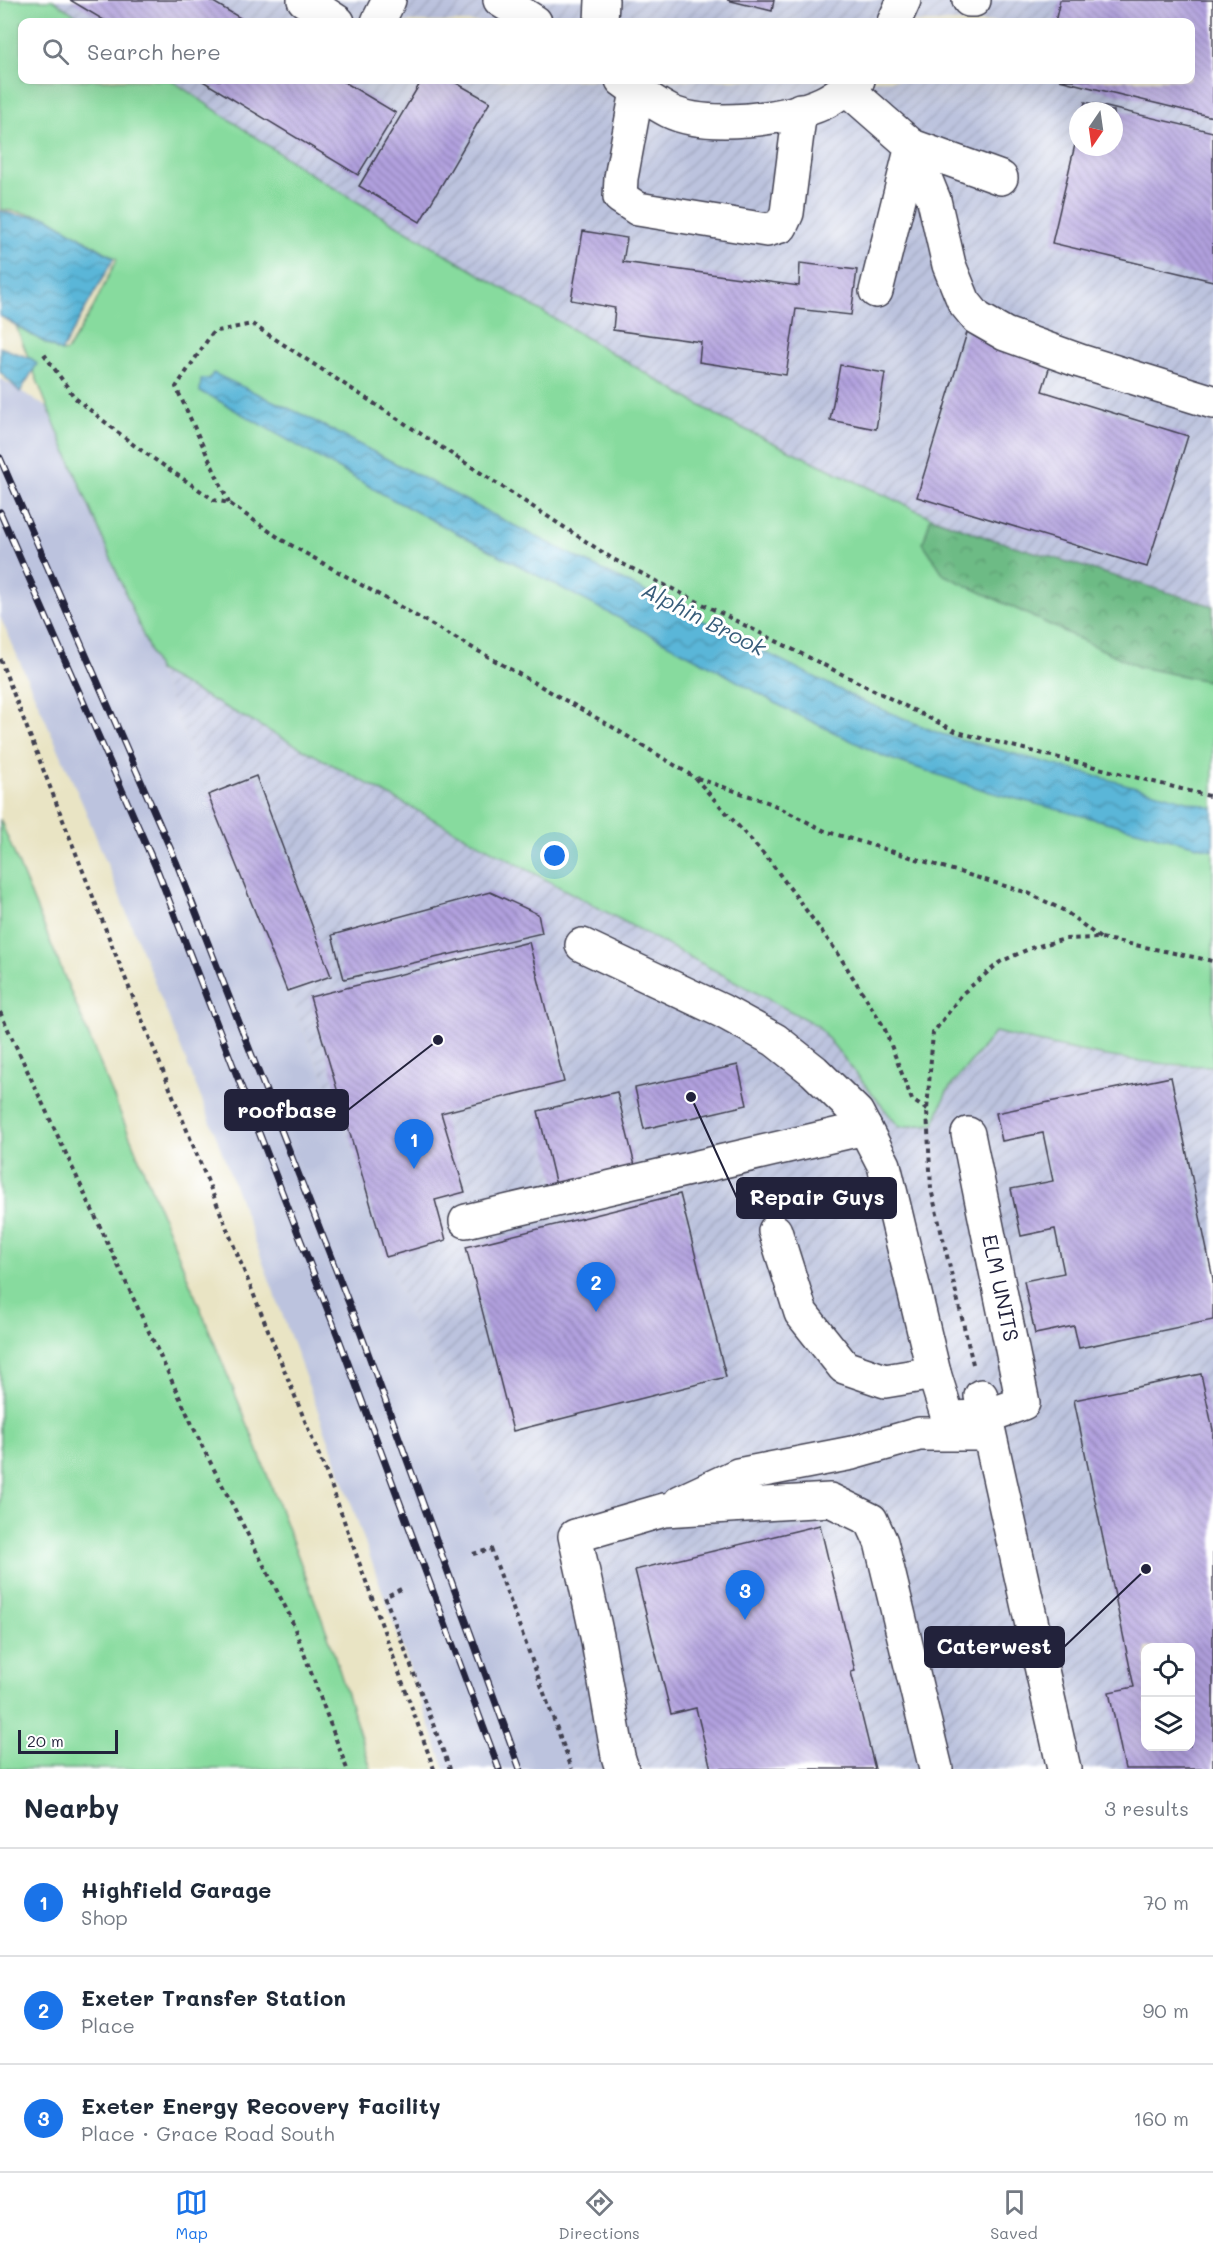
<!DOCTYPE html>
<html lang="en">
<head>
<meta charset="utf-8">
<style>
	body { margin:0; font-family:Mali,sans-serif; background:#f2f2f3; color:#1f2937 }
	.controls { position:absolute; right:18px; bottom:18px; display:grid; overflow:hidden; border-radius:12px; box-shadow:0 6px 24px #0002 }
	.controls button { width:54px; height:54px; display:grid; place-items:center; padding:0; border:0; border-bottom:2px solid #e0e1e3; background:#fff; color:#1f2937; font:30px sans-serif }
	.compass { position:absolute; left:1069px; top:102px; width:54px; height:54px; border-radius:50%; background:#fff; box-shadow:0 6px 24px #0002; rotate:193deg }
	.scale { position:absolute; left:18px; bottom:15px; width:100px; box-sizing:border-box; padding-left:6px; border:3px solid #22223b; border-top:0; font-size:16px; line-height:21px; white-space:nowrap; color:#22223b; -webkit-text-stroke:4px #fff; paint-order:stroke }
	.you { position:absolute; left:555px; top:856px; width:21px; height:21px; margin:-15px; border:4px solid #fff; border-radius:50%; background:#1a73e8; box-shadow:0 0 0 9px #1a73e833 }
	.badge { display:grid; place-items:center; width:39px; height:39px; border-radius:50%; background:#1a73e8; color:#fff; font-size:20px; font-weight:700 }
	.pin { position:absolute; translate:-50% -50px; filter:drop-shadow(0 2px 3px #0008) }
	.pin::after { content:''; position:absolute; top:32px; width:21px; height:18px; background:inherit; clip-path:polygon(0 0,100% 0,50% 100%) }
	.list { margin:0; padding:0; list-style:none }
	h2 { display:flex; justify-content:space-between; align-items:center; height:78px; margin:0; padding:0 24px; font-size:26px }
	h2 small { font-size:20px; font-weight:400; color:#747a83 }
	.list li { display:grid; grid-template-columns:39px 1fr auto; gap:18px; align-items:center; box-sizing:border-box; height:108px; padding:0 24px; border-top:2px solid #e0e1e3 }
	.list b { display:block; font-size:22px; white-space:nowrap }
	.list p { margin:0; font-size:20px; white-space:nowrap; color:#747a83 }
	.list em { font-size:20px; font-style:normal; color:#747a83 }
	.icon { flex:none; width:33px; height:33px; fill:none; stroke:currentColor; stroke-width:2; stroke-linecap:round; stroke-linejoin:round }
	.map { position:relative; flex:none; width:1213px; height:1769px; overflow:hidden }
	.search { position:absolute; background:#fff; box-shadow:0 6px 24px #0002; left:18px; right:18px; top:18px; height:66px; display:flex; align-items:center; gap:15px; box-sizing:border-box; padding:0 21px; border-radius:12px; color:#747a83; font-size:22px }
	.sheet { height:402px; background:#fff }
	nav { display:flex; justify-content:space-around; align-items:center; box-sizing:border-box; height:84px; border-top:2px solid #e0e1e3; background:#fff; font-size:16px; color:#747a83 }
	nav a { display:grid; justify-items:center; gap:3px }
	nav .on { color:#1a73e8 }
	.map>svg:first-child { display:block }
	.industrial { fill:url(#industrial-furrows); fill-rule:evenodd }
	.railway { fill:#bcc3de }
	.green { fill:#87db9e; stroke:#547e6c; stroke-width:1.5 }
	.forest { fill:url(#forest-crowns); stroke:#486e60; stroke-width:1.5 }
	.water { fill:url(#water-waves); stroke:#3e6c8a; stroke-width:1.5 }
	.building { fill:url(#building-back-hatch); fill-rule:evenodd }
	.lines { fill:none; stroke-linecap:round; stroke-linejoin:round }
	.minor-casing { stroke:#403f50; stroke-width:36 }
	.path { stroke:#403f50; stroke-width:4; stroke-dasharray:4.5 4.5; stroke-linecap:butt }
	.minor { stroke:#fff; stroke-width:33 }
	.rail-casing { stroke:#22223b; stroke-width:7 }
	.rail { stroke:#fff; stroke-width:4.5; stroke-dasharray:14; stroke-linecap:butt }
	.labels { text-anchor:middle; stroke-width:6; stroke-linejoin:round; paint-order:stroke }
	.street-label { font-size:21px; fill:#22223b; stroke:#fff }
	.water-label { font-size:22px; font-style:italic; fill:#385d7a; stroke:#fff }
	.leader { fill:none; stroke:#22223b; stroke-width:2 }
	.callout-dot { fill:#22223b; stroke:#fff; stroke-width:2 }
	.callout { fill:#22223b; stroke:#22223b; stroke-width:2 }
	.callout-label { font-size:22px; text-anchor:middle; font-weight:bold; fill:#fff }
</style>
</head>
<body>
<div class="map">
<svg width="1213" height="1769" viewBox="0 0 1213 1769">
	<defs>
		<pattern id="industrial-furrows" width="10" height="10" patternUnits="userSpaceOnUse" patternTransform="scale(1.5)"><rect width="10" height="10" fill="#bcc3de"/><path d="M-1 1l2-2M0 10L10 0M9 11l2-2" fill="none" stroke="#a1a7bf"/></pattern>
		<pattern id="forest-crowns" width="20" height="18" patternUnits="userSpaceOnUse" patternTransform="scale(1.5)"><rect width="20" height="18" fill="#6dbb85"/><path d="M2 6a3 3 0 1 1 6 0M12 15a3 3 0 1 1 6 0" fill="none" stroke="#59986e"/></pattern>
		<pattern id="water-waves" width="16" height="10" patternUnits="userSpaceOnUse" patternTransform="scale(1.5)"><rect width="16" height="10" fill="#5ab6d8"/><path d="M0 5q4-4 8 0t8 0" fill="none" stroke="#4a94b0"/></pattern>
		<pattern id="building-back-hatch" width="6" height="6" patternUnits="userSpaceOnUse" patternTransform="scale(1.5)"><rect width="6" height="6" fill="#b1a0de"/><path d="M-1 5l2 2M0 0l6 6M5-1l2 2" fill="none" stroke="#9082b5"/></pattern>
	</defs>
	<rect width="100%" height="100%" fill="#fff"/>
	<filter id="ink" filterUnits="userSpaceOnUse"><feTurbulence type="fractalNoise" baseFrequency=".0167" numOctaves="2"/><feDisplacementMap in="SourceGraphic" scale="12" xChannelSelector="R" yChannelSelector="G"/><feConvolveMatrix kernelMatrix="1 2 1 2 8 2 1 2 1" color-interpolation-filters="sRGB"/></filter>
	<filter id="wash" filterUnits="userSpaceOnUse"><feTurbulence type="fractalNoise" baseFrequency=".008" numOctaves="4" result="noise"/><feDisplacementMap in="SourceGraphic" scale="24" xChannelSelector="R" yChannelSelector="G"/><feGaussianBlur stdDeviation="1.35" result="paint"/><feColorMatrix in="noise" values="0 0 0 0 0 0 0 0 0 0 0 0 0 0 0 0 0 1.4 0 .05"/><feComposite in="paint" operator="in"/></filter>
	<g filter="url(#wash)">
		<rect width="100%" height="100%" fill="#e9e4c4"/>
		<g class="industrial">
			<path d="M53 0H1213V623L931 517 723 419 304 170 171 80H1190V22H86ZM1078 111H1114V147H1078Z"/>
			<path d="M158 671 818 1026 899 1127 934 1124 947 1091 995 1032 1089 1054 1181 1066H1213V1769H582L489 1499 386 1257 349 1137 287 991ZM1146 1648H1190V1746H1146Z"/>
		</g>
		<path class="railway" d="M0 378 48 408 158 671 287 991 349 1137 386 1257 489 1499 582 1769H445L332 1449 215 1133 84 807 0 617Z"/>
		<g class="green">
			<path d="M0 0H53L86 22H22V80H171L304 170 723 419 931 517 1213 623V1066C1138 1066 1067 1049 995 1032L947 1091 934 1124 899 1127 818 1026 158 671 48 408 16 326 61 352 67 351 93 308 117 259 47 217 0 209Z"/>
			<path d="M0 819 252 1435 329 1638 371 1769H0Z"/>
		</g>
		<path class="forest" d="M931 517 988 538 1213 606V682L1139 667 944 575 923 543Z"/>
		<g class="water">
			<path d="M0 211 16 215 47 217 114 258 61 352 0 316Z"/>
			<path d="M0 347 32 359 37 364 20 392 0 372Z"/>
			<path d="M213 373 303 415 509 523 862 701 941 734 1213 808V850L990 792 885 757 786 709 716 669 388 497 212 397 200 392 201 379H209Z"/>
		</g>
		<g id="blocks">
			<g class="building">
				<path d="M70 0H210L247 22H107Z"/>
				<path d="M727 0H774L772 11Z"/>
				<path d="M1060 0H1213V117L1059 80H1190V22H1055Z"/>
				<path d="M201 80H341L396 113 358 175Z"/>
				<path d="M422 80H451L490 102 420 222 359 186Z"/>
				<path d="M1085 102 1213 132V281L1052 243 1077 136 1078 147H1114V111H1083Z"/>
				<path d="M583 231 627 238 623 262 799 286 800 263 857 270 851 315 796 309 786 375 699 362 701 342 613 330 615 308 571 300Z"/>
				<path d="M969 326 1054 353 1042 391 1188 436 1147 567 917 497Z"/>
				<path d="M840 365 885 373 876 429 830 420Z"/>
				<path d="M256 776 331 976 287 991 208 795Z"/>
				<path d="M490 892 538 914 542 933 344 979 332 935Z"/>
				<path d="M529 942 564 1082 441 1113 465 1192 435 1200 446 1240 386 1257 310 997Z"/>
				<path d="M738 1065 747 1105 644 1129 635 1088Z"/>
				<path d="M1171 1077 1213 1279V1320L1079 1348 1074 1326 1035 1334 1024 1281 1064 1273 1055 1229 1021 1236 1011 1189 1053 1181 1043 1133 1002 1141 996 1113Z"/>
				<path d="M617 1092 637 1174 558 1194 538 1111Z"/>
				<path d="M680 1194 726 1377 513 1431 466 1247Z"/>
				<path d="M1201 1374 1213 1430V1769H1125L1109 1692 1134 1687 1074 1400ZM1146 1648H1190V1746H1146Z"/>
				<path d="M820 1525 855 1671 851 1672 875 1769H711L696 1708 671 1714 635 1570Z"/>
			</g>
		</g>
	</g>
	<g filter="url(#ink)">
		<use href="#blocks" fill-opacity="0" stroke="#403f50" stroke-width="1.5"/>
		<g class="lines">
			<g class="minor-casing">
				<g id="minor">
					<path d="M304 0 338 22"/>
					<path d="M500 0 535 22"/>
					<path d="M969 0H974"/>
					<path d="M378 22 389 0"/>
					<path d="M601 22 602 0"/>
					<path d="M894 22 904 0"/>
					<path d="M622 80C637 91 653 103 669 111 705 129 787 120 823 103 836 97 847 87 858 80"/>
					<path d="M846 88 912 146 876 291"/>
					<path d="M637 91 621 178 620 197 638 209 767 230 781 226 787 213 800 110"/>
					<path d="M912 146 934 200 949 265 964 302 977 318 1005 334 1080 361 1213 402"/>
					<path d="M912 146 1001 178"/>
					<path d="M582 945 722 1011 775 1040 814 1071 857 1113 884 1165 934 1373 948 1418 985 1417 1023 1403 968 1134"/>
					<path d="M466 1221 865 1128"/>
					<path d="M775 1231 801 1313 844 1367 885 1381 934 1373"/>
					<path d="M981 1396 1064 1769"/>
					<path d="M680 1502 738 1475 852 1453 919 1434H977"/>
					<path d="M622 1769 618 1756 597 1636 575 1536 664 1510 830 1500 871 1520 881 1542 936 1769"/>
				</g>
			</g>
			<g class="path">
				<path d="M44 354 75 398 135 446 214 500 229 503 282 540 609 725 694 777 769 860 837 952 884 1027 912 1100 927 1110"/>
				<path d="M229 503 176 387 213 332 252 324 613 559 957 732 1213 797"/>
				<path d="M0 659 113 948 331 1485 434 1769"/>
				<path d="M697 778 770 803 825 831 1028 893 1065 911 1100 938"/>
				<path d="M0 1012 204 1450 290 1616 347 1769"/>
				<path d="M973 1364 931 1189 927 1110 933 1033 963 993 1000 962 1031 948 1065 939 1101 938 1213 961"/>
				<path d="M473 1554 491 1549 572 1769"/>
				<path d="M401 1589 385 1597 450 1769"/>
			</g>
			<use href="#minor" class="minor"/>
			<g class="rail-casing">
				<g id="rail">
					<path d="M0 458 177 864 361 1334 520 1769"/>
					<path d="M0 512 158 872 339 1339 499 1769"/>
				</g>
			</g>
			<use href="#rail" class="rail"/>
		</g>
	</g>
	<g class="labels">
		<g class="street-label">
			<text transform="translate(1000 1288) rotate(78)" y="7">ELM UNITS</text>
		</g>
		<g class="water-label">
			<text transform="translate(704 619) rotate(27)" y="8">Alphin Brook</text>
		</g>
	</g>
	<path class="leader" d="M438 1040L348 1110M691 1097L737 1198M1146 1569L1064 1647"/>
	<g class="callout-dot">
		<circle cx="438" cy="1040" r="6"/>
		<circle cx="691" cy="1097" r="6"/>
		<circle cx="1146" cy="1569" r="6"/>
	</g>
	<g class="callout">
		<rect x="225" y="1090" width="123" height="40" rx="6"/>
		<rect x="737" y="1178" width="159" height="40" rx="6"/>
		<rect x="925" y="1627" width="139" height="40" rx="6"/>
	</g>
	<g class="callout-label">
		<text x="287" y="1118">roofbase</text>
		<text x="817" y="1205">Repair Guys</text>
		<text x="994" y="1654">Caterwest</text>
	</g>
</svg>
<div class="controls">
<button><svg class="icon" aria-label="locate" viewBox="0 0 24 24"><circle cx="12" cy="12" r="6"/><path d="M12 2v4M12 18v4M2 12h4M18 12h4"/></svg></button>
<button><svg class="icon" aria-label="layers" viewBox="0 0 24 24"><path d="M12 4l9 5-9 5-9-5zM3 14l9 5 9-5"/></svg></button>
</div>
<svg class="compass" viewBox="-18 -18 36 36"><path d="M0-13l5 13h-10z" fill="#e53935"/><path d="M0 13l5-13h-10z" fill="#747a83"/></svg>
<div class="scale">20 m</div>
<div class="you"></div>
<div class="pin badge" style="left:414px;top:1169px">1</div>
<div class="pin badge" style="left:596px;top:1312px">2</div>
<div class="pin badge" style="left:745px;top:1620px">3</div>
<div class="search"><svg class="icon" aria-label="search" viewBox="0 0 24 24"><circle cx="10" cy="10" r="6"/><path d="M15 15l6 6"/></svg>Search here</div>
</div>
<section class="sheet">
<h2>Nearby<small>3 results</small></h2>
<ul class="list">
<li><span class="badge">1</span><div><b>Highfield Garage</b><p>Shop</p></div><em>70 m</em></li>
<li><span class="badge">2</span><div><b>Exeter Transfer Station</b><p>Place</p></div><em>90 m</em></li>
<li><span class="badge">3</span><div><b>Exeter Energy Recovery Facility</b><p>Place · Grace Road South</p></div><em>160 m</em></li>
</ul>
</section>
<nav>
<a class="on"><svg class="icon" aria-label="map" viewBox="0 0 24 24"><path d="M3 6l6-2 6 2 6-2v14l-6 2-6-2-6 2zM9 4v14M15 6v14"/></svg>Map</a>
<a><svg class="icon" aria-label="directions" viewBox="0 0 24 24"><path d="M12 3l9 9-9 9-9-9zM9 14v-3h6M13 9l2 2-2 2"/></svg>Directions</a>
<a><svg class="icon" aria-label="saved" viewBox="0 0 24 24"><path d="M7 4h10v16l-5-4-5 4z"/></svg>Saved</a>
</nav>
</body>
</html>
